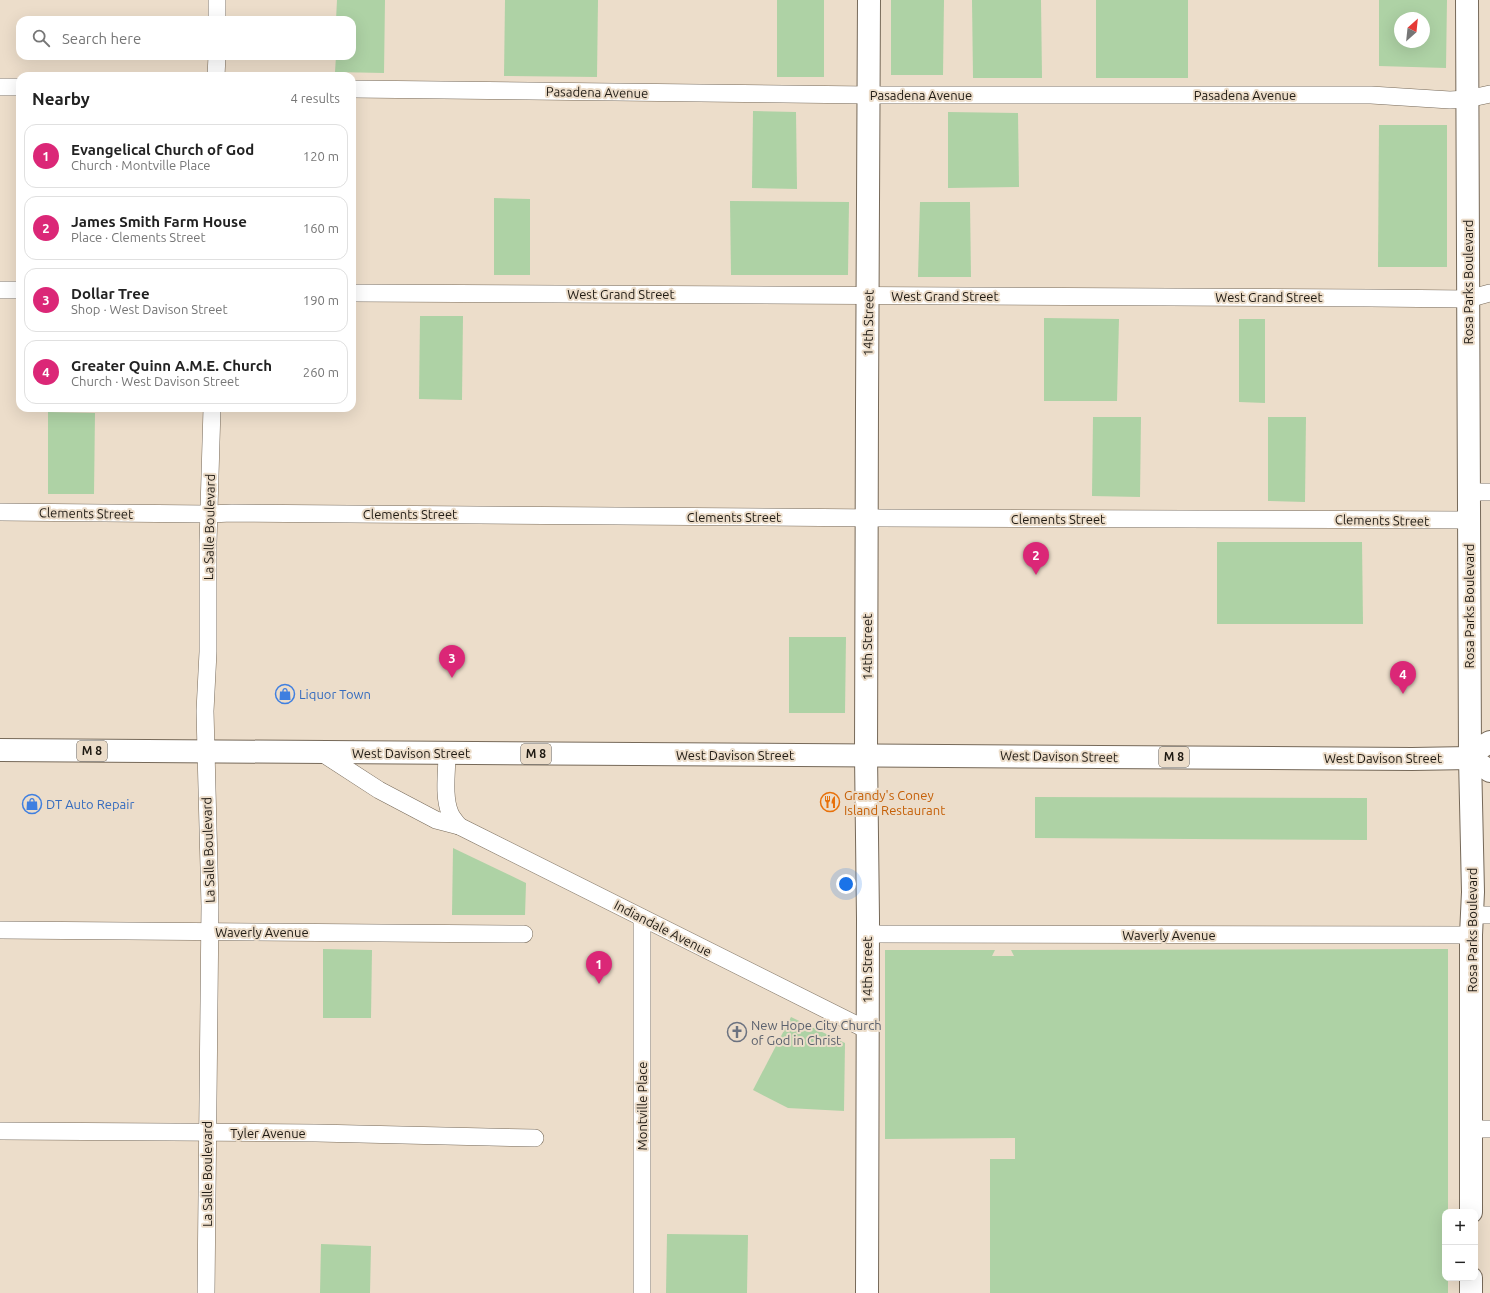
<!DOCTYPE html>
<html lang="en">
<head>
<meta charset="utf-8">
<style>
	body { margin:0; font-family:Ubuntu,sans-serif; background:#f6f6f6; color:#222 }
	.controls { position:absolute; right:12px; bottom:12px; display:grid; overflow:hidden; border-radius:8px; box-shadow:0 4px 16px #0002 }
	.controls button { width:36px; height:36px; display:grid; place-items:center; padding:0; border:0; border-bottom:1px solid #e0e0e0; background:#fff; color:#222; font:20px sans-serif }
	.compass { position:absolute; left:1394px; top:12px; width:36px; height:36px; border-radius:50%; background:#fff; box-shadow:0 4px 16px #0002; rotate:27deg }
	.you { position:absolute; left:846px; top:884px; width:14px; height:14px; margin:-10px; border:3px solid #fff; border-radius:50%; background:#1a73e8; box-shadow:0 0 0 6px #1a73e833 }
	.badge { display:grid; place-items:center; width:26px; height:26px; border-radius:50%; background:#db2777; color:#fff; font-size:13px; font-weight:700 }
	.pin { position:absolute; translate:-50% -33px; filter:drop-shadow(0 1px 2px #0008) }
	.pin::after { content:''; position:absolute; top:21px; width:14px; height:12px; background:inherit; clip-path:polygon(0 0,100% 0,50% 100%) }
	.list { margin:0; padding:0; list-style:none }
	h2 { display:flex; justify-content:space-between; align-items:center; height:52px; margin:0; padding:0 16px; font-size:17px }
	h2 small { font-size:13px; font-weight:400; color:#767676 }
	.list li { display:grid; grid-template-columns:26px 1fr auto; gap:12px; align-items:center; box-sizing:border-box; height:64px; margin:0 8px 8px; padding:0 8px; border:1px solid #e0e0e0; border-radius:12px }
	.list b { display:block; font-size:15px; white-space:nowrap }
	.list p { margin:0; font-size:13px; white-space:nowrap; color:#767676 }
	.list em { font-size:13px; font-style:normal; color:#767676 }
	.icon { flex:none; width:22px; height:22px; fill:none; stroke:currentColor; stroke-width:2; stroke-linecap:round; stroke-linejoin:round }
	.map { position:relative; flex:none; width:1490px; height:1293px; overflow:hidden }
	.search { position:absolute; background:#fff; box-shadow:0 4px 16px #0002; left:16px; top:16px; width:340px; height:44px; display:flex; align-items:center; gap:10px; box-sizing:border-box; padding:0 14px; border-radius:12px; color:#767676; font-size:15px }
	.panel { position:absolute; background:#fff; box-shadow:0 4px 16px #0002; left:16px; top:72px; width:340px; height:340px; border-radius:12px }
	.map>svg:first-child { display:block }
	.green { fill:#aed2a5; fill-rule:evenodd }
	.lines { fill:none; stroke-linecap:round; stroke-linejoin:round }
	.street-casing { stroke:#766959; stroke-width:18 }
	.secondary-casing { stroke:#766959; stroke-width:24 }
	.highway-casing { stroke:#766959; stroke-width:24 }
	.street { stroke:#fff; stroke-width:17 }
	.secondary { stroke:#fff; stroke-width:22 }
	.highway { stroke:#fff; stroke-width:22 }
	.labels { text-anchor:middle; stroke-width:4; stroke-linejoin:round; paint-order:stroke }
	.shield { fill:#ecddca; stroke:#5d554b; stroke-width:1 }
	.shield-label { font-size:12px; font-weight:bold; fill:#201b14 }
	.street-label { font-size:13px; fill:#201b14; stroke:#ecddca }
	.shop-label { font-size:13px; fill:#366cbe; stroke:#ecddca; text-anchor:start }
	.food-label { font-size:13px; fill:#c56008; stroke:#ecddca; text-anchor:start }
	.worship-label { font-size:13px; fill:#5b616d; stroke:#ecddca; text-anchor:start }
</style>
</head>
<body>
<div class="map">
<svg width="1490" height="1293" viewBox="0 0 1490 1293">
	<rect width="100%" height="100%" fill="#ecddca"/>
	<g class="green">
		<path d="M337 0H385L384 73 335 72 336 56H352V20H336Z"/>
		<path d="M505 0H598L597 77 504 76Z"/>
		<rect x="777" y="0" width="47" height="77"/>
		<path d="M891 0H944L943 75H891Z"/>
		<path d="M972 0H1041L1042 78H973Z"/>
		<rect x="1096" y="0" width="92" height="78"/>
		<path d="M1379 0H1447L1446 68 1379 66ZM1400 18H1424V42H1400Z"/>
		<path d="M753 111 796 112 797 189 752 188Z"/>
		<path d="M948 112 1018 113 1019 187 948 188Z"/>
		<path d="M1379 125H1447V267H1378Z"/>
		<path d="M494 198 530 199V275H494Z"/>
		<path d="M730 201 849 202 848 275H731Z"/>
		<path d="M920 202H970L971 277H918Z"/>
		<path d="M420 316H463L462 400 419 399Z"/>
		<path d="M1044 318 1119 319 1117 401H1044Z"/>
		<path d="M1239 319H1265V403L1239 402Z"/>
		<path d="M48 412 95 413 94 494H48Z"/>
		<path d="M1093 417H1141L1140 497 1092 496Z"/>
		<path d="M1268 417H1306L1305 502 1268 501Z"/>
		<path d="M1217 542H1362L1363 624H1217Z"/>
		<path d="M789 637H846L845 713H789Z"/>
		<path d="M1035 797 1367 798V840L1035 838Z"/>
		<path d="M453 848 526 883 525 915H452Z"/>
		<path d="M323 949 372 950 371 1018H323Z"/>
		<path d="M1448 949V1212H1445V1278H1448V1293H990V1159H1015V1138L885 1139V950H995L992 956H1014L1011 950Z"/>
		<path d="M791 1017 845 1043 844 1111 788 1108 753 1090Z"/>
		<path d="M667 1234 748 1235 747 1293H666Z"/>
		<path d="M321 1244 371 1246 370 1293H320Z"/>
	</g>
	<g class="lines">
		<g class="street-casing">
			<g id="street">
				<path d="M217 20V0"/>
				<path d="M216 76 217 56"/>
				<path d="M0 87H20"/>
				<path d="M352 89 869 95H1371L1450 100 1467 99 1490 94"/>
				<path d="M0 290H20"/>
				<path d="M352 293 1370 298 1468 299 1490 293"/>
				<path d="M1469 492H1490"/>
				<path d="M0 512 209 514 232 513 881 518 1468 520"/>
				<path d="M322 753 379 790 436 820 459 826 867 1030"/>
				<path d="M447 753C447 772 443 796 450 813 452 818 456 822 459 826"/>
				<path d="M1472 915H1490"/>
				<path d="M0 930 524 934"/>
				<path d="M867 934 1471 935"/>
				<path d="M1471 1129H1490"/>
				<path d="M0 1131 316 1133 535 1138"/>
				<path d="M206 1293 210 906 205 711 208 652V543L212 408"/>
				<path d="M642 1293V918"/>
			</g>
		</g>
		<g class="secondary-casing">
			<g id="secondary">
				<path d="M1467 0 1470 758 1473 892 1471 935V1212"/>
				<path d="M867 1293 868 918 866 755 867 406 869 0"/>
				<path d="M1471 1293V1278"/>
			</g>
		</g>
		<g class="highway-casing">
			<g id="highway">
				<path d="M0 750 1412 759 1470 758"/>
				<path d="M1470 758 1480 748 1490 742"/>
				<path d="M1470 758 1490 771"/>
			</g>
		</g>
		<use href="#street" class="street"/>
		<use href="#secondary" class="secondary"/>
		<use href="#highway" class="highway"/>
	</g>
	<defs>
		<g id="shop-ring" transform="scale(1)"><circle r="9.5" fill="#ecddca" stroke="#3f7fe0" stroke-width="1.5"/><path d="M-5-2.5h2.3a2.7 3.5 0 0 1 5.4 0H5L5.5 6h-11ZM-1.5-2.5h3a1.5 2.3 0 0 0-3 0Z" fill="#3f7fe0"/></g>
		<g id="restaurant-ring" transform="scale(1)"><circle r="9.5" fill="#ecddca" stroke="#e8710a" stroke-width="1.5"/><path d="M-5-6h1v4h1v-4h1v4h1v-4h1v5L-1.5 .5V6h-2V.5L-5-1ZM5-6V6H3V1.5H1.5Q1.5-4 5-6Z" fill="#e8710a"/></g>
		<g id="church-ring" transform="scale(1)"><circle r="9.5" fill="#ecddca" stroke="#6b7280" stroke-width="1.5"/><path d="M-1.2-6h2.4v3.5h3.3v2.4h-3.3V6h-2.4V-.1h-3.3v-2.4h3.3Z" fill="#6b7280"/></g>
	</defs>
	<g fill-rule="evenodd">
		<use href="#shop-ring" x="285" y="694"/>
		<use href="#restaurant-ring" x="830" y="802"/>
		<use href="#shop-ring" x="32" y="804"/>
		<use href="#church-ring" x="737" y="1032"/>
	</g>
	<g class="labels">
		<g class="shield">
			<rect x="77" y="741" width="30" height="20" rx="3"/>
			<rect x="521" y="744" width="30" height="20" rx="3"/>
			<rect x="1159" y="747" width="30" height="20" rx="3"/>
		</g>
		<g class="shield-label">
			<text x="92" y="755">M 8</text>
			<text x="536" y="758">M 8</text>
			<text x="1174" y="761">M 8</text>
		</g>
		<g class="street-label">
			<text transform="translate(597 92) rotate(1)" y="5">Pasadena Avenue</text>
			<text x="921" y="100">Pasadena Avenue</text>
			<text x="1245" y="100">Pasadena Avenue</text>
			<text transform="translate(1468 282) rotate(-90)" y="5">Rosa Parks Boulevard</text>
			<text x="621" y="299">West Grand Street</text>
			<text x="945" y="301">West Grand Street</text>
			<text x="1269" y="302">West Grand Street</text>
			<text transform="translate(868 323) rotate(-89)" y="5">14th Street</text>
			<text transform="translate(86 513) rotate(1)" y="5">Clements Street</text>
			<text x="410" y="519">Clements Street</text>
			<text x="734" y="522">Clements Street</text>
			<text x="1058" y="524">Clements Street</text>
			<text transform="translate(1382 520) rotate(1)" y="5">Clements Street</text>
			<text transform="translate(209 527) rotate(-89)" y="5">La Salle Boulevard</text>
			<text transform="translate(1469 606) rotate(-90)" y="5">Rosa Parks Boulevard</text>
			<text transform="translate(867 647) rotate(-90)" y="5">14th Street</text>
			<text x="411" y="758">West Davison Street</text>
			<text x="735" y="760">West Davison Street</text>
			<text transform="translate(1059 756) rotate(1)" y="5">West Davison Street</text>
			<text x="1383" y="763">West Davison Street</text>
			<text transform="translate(208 850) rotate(-92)" y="5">La Salle Boulevard</text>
			<text transform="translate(663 928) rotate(27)" y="5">Indiandale Avenue</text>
			<text transform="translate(1472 930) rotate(-90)" y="5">Rosa Parks Boulevard</text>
			<text x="262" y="937">Waverly Avenue</text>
			<text x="1169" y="940">Waverly Avenue</text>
			<text transform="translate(867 970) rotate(-90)" y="5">14th Street</text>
			<text transform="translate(642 1106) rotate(-90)" y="5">Montville Place</text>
			<text x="268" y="1138">Tyler Avenue</text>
			<text transform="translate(207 1174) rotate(-90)" y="5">La Salle Boulevard</text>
		</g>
		<g class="shop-label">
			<text x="299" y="699">Liquor Town</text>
			<text x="46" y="809">DT Auto Repair</text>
		</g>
		<g class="food-label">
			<text x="844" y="800">Grandy's Coney<tspan x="844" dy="15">Island Restaurant</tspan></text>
		</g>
		<g class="worship-label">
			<text x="751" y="1030">New Hope City Church<tspan x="751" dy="15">of God in Christ</tspan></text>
		</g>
	</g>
</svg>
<div class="controls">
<button>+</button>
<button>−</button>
</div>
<svg class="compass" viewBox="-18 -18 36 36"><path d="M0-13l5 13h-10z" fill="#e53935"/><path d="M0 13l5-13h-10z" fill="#767676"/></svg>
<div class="you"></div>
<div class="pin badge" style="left:599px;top:984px">1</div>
<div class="pin badge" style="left:1036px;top:575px">2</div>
<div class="pin badge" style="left:452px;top:678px">3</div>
<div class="pin badge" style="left:1403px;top:694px">4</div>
<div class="search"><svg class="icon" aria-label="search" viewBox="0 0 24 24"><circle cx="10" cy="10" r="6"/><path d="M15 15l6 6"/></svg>Search here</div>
<section class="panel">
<h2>Nearby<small>4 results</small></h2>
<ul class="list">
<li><span class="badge">1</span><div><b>Evangelical Church of God</b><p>Church · Montville Place</p></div><em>120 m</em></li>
<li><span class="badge">2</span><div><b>James Smith Farm House</b><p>Place · Clements Street</p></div><em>160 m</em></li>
<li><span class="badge">3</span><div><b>Dollar Tree</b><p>Shop · West Davison Street</p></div><em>190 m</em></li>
<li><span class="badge">4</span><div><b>Greater Quinn A.M.E. Church</b><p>Church · West Davison Street</p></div><em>260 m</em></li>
</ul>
</section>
</div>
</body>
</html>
